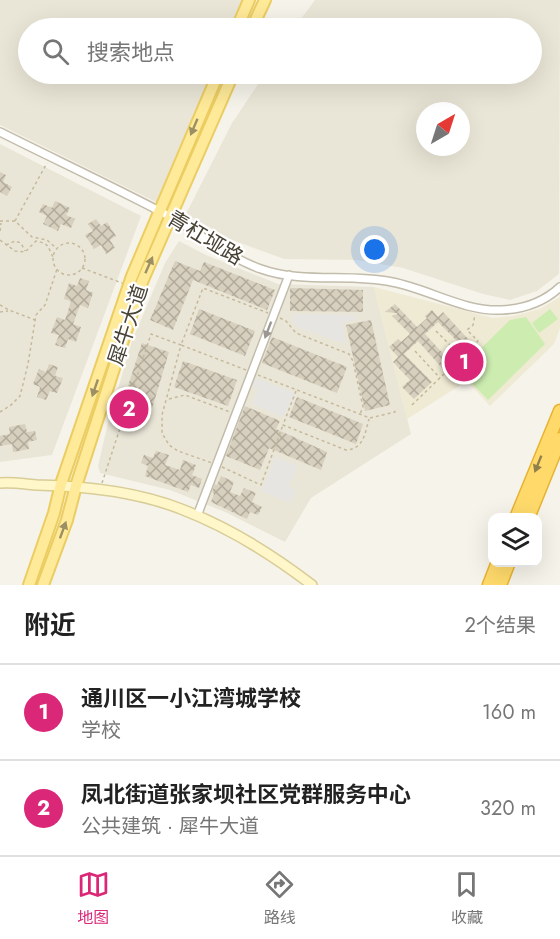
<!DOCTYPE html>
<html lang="zh">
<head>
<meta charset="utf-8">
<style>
	body { margin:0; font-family:Jost,"Noto Sans SC",sans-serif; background:#f2f2f2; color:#222 }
	.controls { position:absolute; right:18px; bottom:18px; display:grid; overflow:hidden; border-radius:12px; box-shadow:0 6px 24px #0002 }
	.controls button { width:54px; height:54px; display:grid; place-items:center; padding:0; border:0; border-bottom:2px solid #e0e0e0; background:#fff; color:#222; font:30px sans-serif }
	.compass { position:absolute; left:416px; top:102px; width:54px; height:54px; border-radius:50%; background:#fff; box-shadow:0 6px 24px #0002; rotate:39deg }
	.you { position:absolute; left:375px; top:250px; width:21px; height:21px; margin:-15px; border:4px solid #fff; border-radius:50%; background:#1a73e8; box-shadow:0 0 0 9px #1a73e833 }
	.badge { display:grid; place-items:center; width:39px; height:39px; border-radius:50%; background:#db2777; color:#fff; font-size:20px; font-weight:700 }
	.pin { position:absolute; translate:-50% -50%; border:3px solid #fff; box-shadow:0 2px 6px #0006 }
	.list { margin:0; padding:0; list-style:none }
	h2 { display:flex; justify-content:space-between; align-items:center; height:78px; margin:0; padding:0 24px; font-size:26px }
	h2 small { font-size:20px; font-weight:400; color:#767676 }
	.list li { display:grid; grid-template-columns:39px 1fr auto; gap:18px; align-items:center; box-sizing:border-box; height:96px; padding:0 24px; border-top:2px solid #e0e0e0 }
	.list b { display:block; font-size:22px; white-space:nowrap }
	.list p { margin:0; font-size:20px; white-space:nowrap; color:#767676 }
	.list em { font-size:20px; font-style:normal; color:#767676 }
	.icon { flex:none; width:33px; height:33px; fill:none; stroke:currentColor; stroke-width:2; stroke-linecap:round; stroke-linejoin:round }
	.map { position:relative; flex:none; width:560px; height:585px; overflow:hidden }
	.search { position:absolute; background:#fff; box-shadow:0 6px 24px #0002; left:18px; right:18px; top:18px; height:66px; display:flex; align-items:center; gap:15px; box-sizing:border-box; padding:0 21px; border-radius:33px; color:#767676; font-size:22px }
	.sheet { height:270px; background:#fff }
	nav { display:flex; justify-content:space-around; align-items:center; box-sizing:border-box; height:84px; border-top:2px solid #e0e0e0; background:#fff; font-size:16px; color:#767676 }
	nav a { display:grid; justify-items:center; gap:3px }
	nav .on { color:#db2777 }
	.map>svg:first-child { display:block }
	.residential { fill:#eae6d7; fill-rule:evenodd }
	.education { fill:#efead3 }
	.park { fill:#ccecb0 }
	.parking { fill:#e7e5e1 }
	.building { fill:url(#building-cross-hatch) }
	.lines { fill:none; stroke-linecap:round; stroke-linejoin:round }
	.street-casing { stroke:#c2bcab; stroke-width:10 }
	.secondary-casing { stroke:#d8cc97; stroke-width:12 }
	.primary-casing { stroke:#ebcd62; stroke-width:14 }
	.highway-casing { stroke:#e7b332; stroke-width:15 }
	.path { stroke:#c5b99c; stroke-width:1.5; stroke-dasharray:3 3; stroke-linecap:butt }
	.street { stroke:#fff; stroke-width:7 }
	.secondary { stroke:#fff7ca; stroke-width:9 }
	.primary { stroke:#ffea99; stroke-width:10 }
	.highway { stroke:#ffda6b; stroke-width:12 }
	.oneway { fill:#9b8f63 }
	.oneway2 { fill:#9b9891 }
	.oneway3 { fill:#92804c }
	.labels { text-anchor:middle; stroke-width:4.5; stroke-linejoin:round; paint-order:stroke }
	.street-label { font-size:21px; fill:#4a4437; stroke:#fff }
</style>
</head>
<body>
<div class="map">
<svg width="560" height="585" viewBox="0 0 560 585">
	<defs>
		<pattern id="building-cross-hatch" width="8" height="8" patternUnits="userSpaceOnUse" patternTransform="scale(1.5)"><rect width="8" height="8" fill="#d8d0be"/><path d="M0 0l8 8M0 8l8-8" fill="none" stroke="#b1aa9b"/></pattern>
	</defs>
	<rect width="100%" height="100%" fill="#f6f3ea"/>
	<g class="residential">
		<path d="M0 0H243L231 28H28V74H211L156 202 0 125Z"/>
		<path d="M315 0H560L559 274 537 291 510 300 483 294 403 268 357 260 284 259 230 239 186 214 232 123 265 74H532V28H294ZM425 111H461V147H425Z"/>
		<path d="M0 144 141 216 52 455 0 462Z"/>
		<path d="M179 241 206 255 278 284 374 287 411 434 311 498 285 542 225 512 170 490 100 473 98 466 108 423 132 341 165 263Z"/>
	</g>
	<path class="education" d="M374 287 493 318 513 316 540 309 560 297V328L554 344 490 406 467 381 407 419Z"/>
	<g class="park">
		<path d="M550 309 558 319 539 333 532 323Z"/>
		<path d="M526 317 545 344 488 400 459 370 510 320Z"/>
	</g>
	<g class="parking">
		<path d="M292 314 356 315V320L343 322 345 344 297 327 294 324Z"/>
		<path d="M255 378 295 393 284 417 252 404 258 389 252 386Z"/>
		<path d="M275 457 298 466 289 486 296 490 290 503 261 491Z"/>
	</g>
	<g class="building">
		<path d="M0 172 6 175 3 182 12 187 7 196 0 192Z"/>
		<path d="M55 201 70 208 66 215 75 219 71 228 61 224 58 231 43 224 47 216 39 212 43 204 52 208Z"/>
		<path d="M96 219 101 226 107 222 116 236 110 240 115 248 106 254 101 245 94 249 85 235 93 231 88 224Z"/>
		<path d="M175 261 200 271 204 262 275 290 267 310 193 280 173 330 150 320Z"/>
		<path d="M80 278 89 281 86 290 93 293 88 308 80 305 73 324 81 327 76 342 68 339 65 348 55 345 59 335 51 333 57 317 65 320 68 311 71 301 64 299 69 283 77 286Z"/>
		<path d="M290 288 363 290V312L290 311Z"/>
		<path d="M395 304 417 327 427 318 425 316 432 310 438 317 443 312 470 341 463 347 438 322 425 334 450 361 442 368 418 341 404 354 432 382 414 399 402 387 410 380 393 362 398 357 389 347 398 339 401 342 410 334 392 316 397 314V313L385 312Z"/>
		<path d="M199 309 255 331 245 356 190 334Z"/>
		<path d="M371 320 390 405 365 411 346 325Z"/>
		<path d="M272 337 347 367 337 393 262 363Z"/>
		<path d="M142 343 169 352 148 422 119 413Z"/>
		<path d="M183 361 237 380 228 406 174 387Z"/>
		<path d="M49 364 58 367 55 376 63 378 57 393 50 391 46 400 37 397 40 387 33 384 39 369 46 372Z"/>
		<path d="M297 397 363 424 356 444 289 417Z"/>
		<path d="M245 406 280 421 276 429 327 452 321 470 269 448 260 470 226 456Z"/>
		<path d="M25 424 27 432 35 431 37 440 28 442 29 449 13 452 12 444 0 446V436L10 434 9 427Z"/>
		<path d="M156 451 169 455 165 465 180 470 183 460 196 465 192 475 202 479 199 488 191 485 188 492 145 476 148 466 141 463 144 455 153 458Z"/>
		<path d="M221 476 234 482 230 492 240 496 244 488 256 493 252 502 262 507 258 515 250 512 247 519 211 502 214 494 212 492 215 484 217 485Z"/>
	</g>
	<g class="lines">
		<g class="street-casing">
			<g id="street">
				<path d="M0 132C56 160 112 186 167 215 200 232 226 257 261 269 303 284 349 273 392 282 429 289 464 312 502 310 523 309 544 302 560 287"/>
				<path d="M197 516 289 275"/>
			</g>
		</g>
		<g class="secondary-casing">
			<path id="secondary" d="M0 483C12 482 25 484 37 485 83 486 138 492 181 509 228 527 273 555 312 585"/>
		</g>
		<g class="primary-casing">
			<g id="primary">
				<path d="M237 28 249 0"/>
				<path d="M252 28 265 0"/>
				<path d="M29 585 54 513 61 484 132 276 218 74"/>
				<path d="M43 585 67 520 76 486 142 282 233 74"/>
			</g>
		</g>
		<g class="highway-casing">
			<g id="highway">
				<path d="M516 518 560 411"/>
				<path d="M528 518 560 439"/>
				<path d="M489 585 498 562"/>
				<path d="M500 585 509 562"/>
			</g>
		</g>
		<g class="path">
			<path d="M0 221H15L32 237 47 240 56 248"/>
			<path d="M15 221 47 163"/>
			<path d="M0 231 1 223"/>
			<path d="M0 240 15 251 25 252 36 241C50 244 47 246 53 257"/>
			<circle cx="69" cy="259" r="16"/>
			<path d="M6 245 15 241 21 243 25 251"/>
			<path d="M82 268 122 283"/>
			<path d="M0 305 9 310 35 320"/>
			<path d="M0 312 8 311"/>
			<path d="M280 318 286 321 296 333 349 354 353 361 363 407 360 414"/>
			<path d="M436 331 461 356"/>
			<path d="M415 351 440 378"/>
			<path d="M246 370 181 345 203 288 268 313"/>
			<path d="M258 375 370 418 395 412 394 408"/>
			<path d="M296 391 283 425 346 450C364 449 365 433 369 419"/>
			<path d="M169 399 185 395 230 412"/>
			<path d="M412 405 478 341 467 330 473 325 475 315"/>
			<path d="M0 412 11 405 20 396 28 364 36 315 45 305 57 269"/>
			<path d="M222 467 261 485 283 425"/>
			<path d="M102 483 151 334 181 345 162 415V433L169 445 178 451 212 463"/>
		</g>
		<use href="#street" class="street"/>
		<use href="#secondary" class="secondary"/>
		<use href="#primary" class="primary"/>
		<use href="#highway" class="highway"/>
	</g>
	<defs><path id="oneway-solid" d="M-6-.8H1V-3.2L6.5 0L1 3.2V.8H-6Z" transform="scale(1.5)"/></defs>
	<g class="oneway">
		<use href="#oneway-solid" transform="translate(194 127) rotate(113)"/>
		<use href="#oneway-solid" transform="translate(149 265) rotate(-66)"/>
		<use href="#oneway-solid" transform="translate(95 388) rotate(109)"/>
		<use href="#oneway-solid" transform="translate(63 530) rotate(-70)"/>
	</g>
	<use class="oneway2" href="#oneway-solid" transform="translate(268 330) rotate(111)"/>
	<use class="oneway3" href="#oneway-solid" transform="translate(538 464) rotate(112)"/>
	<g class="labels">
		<g class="street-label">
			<text transform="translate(205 238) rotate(31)" y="7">青杠垭路</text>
			<text transform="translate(128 325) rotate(-72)" y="7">犀牛大道</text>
		</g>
	</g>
</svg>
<div class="controls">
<button><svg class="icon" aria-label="layers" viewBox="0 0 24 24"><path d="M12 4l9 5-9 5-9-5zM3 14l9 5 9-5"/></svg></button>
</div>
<svg class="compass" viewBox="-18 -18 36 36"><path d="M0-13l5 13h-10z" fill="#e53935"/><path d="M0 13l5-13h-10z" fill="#767676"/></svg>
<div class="you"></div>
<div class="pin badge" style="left:464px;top:362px">1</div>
<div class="pin badge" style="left:129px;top:409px">2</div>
<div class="search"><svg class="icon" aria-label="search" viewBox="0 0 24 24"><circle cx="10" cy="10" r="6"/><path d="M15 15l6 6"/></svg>搜索地点</div>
</div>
<section class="sheet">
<h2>附近<small>2个结果</small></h2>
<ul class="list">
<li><span class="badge">1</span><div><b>通川区一小江湾城学校</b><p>学校</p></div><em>160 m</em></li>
<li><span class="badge">2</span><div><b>凤北街道张家坝社区党群服务中心</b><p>公共建筑 · 犀牛大道</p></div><em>320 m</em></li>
</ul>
</section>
<nav>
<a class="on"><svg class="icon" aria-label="map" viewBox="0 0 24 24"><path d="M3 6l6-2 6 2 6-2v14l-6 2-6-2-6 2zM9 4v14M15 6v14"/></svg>地图</a>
<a><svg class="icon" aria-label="directions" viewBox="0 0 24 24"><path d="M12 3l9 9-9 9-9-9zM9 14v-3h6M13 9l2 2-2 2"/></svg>路线</a>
<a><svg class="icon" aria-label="saved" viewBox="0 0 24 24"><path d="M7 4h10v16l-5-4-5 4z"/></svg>收藏</a>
</nav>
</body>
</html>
